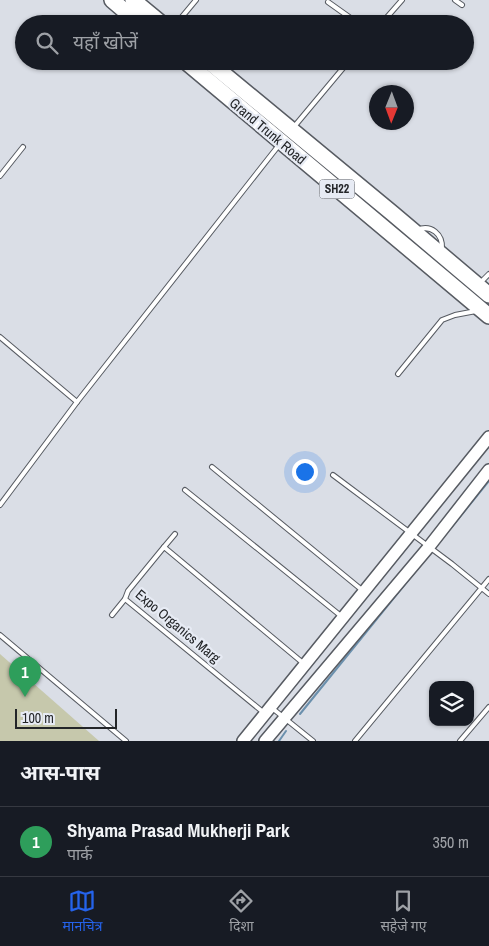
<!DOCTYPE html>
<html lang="hi">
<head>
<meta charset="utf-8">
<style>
	body { margin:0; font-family:"Archivo Narrow","Noto Sans Devanagari",sans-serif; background:#20242c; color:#f1f3f6 }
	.controls { position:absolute; right:15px; bottom:15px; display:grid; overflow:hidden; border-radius:10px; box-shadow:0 1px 4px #0004 }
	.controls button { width:45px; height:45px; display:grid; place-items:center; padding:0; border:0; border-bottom:1px solid #363941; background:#171b24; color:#f1f3f6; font:25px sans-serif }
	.compass { position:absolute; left:369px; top:85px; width:45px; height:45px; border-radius:50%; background:#171b24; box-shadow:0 1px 4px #0004; rotate:181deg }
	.scale { position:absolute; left:15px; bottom:12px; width:102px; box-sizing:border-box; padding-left:5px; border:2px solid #232528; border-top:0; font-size:14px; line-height:18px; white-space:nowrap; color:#232528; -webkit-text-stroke:4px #e7ebf4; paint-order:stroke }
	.you { position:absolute; left:304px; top:471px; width:18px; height:18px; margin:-12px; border:4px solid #fff; border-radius:50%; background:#1a73e8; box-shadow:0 0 0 8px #1a73e833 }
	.badge { display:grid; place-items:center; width:32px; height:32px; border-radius:50%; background:#2563eb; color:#fff; font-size:16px; font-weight:700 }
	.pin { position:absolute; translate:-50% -41px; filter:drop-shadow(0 1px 2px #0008) }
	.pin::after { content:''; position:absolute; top:26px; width:18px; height:15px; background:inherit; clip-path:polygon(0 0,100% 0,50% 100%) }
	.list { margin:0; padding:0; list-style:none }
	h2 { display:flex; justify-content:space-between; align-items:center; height:65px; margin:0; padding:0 20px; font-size:21px }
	h2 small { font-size:16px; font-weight:400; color:#9ea1a6 }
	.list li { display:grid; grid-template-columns:32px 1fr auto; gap:15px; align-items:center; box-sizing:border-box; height:70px; padding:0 20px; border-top:1px solid #363941 }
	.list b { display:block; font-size:19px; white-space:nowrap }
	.list p { margin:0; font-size:16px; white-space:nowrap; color:#9ea1a6 }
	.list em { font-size:16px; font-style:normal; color:#9ea1a6 }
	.icon { flex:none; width:28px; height:28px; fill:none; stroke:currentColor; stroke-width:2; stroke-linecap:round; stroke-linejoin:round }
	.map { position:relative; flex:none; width:489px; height:741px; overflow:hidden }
	.search { position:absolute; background:#171b24; box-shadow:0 1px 4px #0004; left:15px; right:15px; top:15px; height:55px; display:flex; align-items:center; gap:12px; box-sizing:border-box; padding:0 18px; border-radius:28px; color:#9ea1a6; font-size:19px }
	.sheet { height:135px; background:#171b24 }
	nav { display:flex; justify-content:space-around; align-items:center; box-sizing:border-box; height:70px; border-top:1px solid #363941; background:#171b24; font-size:14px; color:#9ea1a6 }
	nav a { display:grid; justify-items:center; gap:2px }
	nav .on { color:#2563eb }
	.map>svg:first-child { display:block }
	.green { fill:#c6c8ac }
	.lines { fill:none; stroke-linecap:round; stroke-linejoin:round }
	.stream { stroke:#6b90ad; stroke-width:2 }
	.lane-casing { stroke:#575b62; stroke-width:6 }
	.secondary-casing { stroke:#575b62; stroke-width:14 }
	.highway-casing { stroke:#575b62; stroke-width:18 }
	.lane { stroke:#fff; stroke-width:4 }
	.secondary { stroke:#fff; stroke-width:11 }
	.highway { stroke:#fff; stroke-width:15 }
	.labels { text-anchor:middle; stroke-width:4.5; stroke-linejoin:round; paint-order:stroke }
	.shield { fill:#e7ebf4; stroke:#5e6065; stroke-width:1 }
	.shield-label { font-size:12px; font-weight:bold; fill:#232528 }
	.street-label { font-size:14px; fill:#232528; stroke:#e7ebf4 }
</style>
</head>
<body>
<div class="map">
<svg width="489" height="741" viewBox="0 0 489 741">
	<rect width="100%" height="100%" fill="#dadee6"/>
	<path class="green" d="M0 654 99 741H0Z"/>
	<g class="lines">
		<g class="stream">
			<path d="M450 529 489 481"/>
			<path d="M300 714 418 568"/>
			<path d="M279 741 286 731"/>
		</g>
		<g class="lane-casing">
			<g id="lane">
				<path d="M455 0 462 5"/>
				<path d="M328 2 359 24"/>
				<path d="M176 24 196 0"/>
				<path d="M381 24 402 0"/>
				<path d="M293 128 349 61"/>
				<path d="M0 176 23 147"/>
				<path d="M417 230C431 224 443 234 442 249"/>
				<path d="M479 284 489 274"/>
				<path d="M0 337 77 402"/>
				<path d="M398 374 442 320 455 315 476 311"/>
				<path d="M212 467 362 590"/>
				<path d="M333 475 452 564 489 594"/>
				<path d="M185 490 341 616"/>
				<path d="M0 505 77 402 279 145"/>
				<path d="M164 547 175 534"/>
				<path d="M112 615 125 599"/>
				<path d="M0 635 126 741"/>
				<path d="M272 708 313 741"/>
				<path d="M263 712 125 599 128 591 164 547 303 663"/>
				<path d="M355 741 489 579"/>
				<path d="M460 741 489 707"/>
			</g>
		</g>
		<g class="secondary-casing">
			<g id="secondary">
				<path d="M243 741 489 437"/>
				<path d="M265 741 428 548 489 470"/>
			</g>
		</g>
		<g class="highway-casing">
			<g id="highway">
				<path d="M112 0 140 24"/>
				<path d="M133 0 162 24"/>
				<path d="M185 61 489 316"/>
				<path d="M208 61 392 213 489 295"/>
			</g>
		</g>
		<use href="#lane" class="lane"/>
		<use href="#secondary" class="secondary"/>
		<use href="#highway" class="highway"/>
	</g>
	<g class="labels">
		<rect class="shield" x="319.5" y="179.5" width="35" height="19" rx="4"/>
		<g class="shield-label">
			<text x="337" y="193">SH22</text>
		</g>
		<g class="street-label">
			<text transform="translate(268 131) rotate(40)" y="5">Grand Trunk Road</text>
			<text transform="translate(178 626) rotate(40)" y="5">Expo Organics Marg</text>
		</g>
	</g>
</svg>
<div class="controls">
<button><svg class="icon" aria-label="layers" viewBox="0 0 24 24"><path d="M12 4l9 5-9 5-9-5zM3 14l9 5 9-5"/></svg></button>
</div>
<svg class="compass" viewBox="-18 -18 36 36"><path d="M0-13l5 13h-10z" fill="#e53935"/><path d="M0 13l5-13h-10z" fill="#9ea1a6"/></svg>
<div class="scale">100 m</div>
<div class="you"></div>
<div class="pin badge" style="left:25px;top:697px;background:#2e9e5b">1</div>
<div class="search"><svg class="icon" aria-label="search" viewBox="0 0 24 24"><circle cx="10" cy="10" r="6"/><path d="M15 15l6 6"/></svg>यहाँ खोजें</div>
</div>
<section class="sheet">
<h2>आस-पास<small></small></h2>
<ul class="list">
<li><span class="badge" style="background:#2e9e5b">1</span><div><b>Shyama Prasad Mukherji Park</b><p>पार्क</p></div><em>350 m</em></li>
</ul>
</section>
<nav>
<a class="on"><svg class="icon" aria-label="map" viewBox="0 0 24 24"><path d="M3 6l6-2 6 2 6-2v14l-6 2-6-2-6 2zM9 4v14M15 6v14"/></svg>मानचित्र</a>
<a><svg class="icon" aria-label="directions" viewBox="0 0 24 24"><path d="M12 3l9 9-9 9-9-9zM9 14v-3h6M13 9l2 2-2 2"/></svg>दिशा</a>
<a><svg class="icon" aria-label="saved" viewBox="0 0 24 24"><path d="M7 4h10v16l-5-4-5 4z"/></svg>सहेजे गए</a>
</nav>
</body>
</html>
